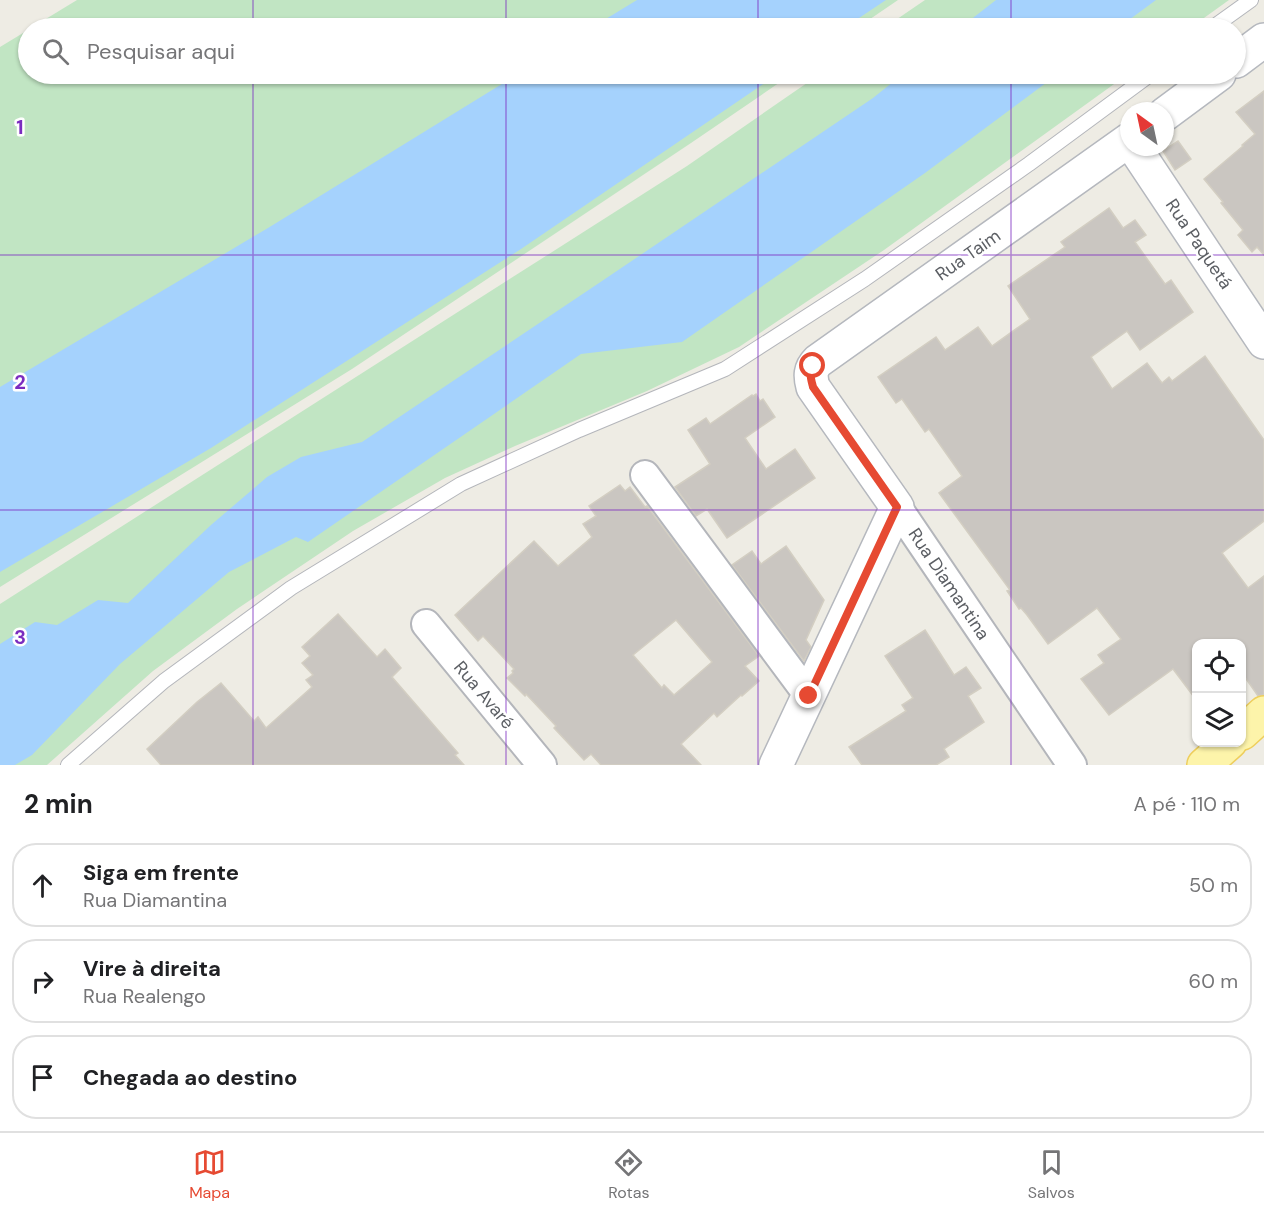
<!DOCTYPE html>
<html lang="pt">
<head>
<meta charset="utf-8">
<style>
	body { margin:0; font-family:"DM Sans",sans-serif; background:#f2f2f2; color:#202124 }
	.controls { position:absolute; right:18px; bottom:18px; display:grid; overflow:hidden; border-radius:12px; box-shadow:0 2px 4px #0004 }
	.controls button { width:54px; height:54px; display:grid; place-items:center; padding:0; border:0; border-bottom:2px solid #e0e0e0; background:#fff; color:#202124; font:30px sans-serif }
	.compass { position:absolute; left:1120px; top:102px; width:54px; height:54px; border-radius:50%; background:#fff; box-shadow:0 2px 4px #0004; rotate:327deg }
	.stop { position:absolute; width:18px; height:18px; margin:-14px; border:4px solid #e64a32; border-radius:50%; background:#fff }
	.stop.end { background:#e64a32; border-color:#fff; box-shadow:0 2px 6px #0008 }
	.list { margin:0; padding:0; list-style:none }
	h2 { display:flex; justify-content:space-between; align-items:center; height:78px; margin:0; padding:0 24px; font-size:26px }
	h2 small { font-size:20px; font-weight:400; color:#757577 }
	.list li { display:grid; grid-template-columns:39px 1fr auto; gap:18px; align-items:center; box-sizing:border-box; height:84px; margin:0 12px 12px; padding:0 12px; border:2px solid #e0e0e0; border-radius:24px }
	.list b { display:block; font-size:22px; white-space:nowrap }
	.list p { margin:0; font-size:20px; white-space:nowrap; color:#757577 }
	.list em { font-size:20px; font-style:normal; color:#757577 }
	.icon { flex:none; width:33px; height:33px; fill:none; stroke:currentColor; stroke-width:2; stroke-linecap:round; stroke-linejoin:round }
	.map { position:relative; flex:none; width:1264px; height:765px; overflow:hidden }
	.search { position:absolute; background:#fff; box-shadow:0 2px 4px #0004; left:18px; right:18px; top:18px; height:66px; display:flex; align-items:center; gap:15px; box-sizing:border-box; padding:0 21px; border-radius:33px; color:#757577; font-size:22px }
	.sheet { height:366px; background:#fff }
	nav { display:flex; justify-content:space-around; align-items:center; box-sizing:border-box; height:84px; border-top:2px solid #e0e0e0; background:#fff; font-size:16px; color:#757577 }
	nav a { display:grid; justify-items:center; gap:3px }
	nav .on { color:#e64a32 }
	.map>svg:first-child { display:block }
	.green { fill:#c1e5c3 }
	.water { fill:#a5d2fd }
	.building { fill:#cac6c1; stroke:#d3cec2; stroke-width:1.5; fill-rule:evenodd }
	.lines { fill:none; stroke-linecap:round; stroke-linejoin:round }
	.lane-casing { stroke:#b4b6bb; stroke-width:16 }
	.street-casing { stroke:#b4b6bb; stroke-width:32 }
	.secondary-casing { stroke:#b5b8be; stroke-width:36 }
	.primary-casing { stroke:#eece5c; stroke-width:36 }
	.lane { stroke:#fff; stroke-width:14 }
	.street { stroke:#fff; stroke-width:28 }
	.secondary { stroke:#fff; stroke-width:33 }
	.primary { stroke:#fdf4aa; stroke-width:33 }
	.route { stroke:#e64a32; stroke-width:8 }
	.grid { fill:none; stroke:#7b2cbf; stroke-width:1.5; stroke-opacity:0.55 }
	.labels { text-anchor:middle; stroke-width:5; stroke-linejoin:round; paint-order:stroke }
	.street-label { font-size:18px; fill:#5c5f64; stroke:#fff }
	.grid-label { font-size:20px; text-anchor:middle; font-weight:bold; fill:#7b2cbf; stroke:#fff; stroke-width:5; stroke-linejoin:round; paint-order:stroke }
</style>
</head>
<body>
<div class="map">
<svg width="1264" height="765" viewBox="0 0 1264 765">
	<rect width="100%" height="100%" fill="#eeece4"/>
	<g class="green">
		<path d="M77 0H898L857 28H31Z"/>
		<path d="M925 0H1229L1190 28H884Z"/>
		<path d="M28 30V74H792L691 143 352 369 0 587V47Z"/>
		<path d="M820 74H1128L884 250 739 347 647 391 515 446 445 478 353 531 237 609 153 671 47 765H0V604L687 166Z"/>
	</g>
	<g class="water">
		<path d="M637 0H886L844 28H591Z"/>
		<path d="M996 0H1156L1118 28H960Z"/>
		<path d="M518 74H778L521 249 211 448 0 572V387L268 228Z"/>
		<path d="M903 74H1058L925 173 682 342 581 354 308 542 296 537 229 572 120 664 32 755 15 765H0V644L35 622 57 625 98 600 128 603 211 525 267 477 301 457 362 442 602 281 873 98Z"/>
	</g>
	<g class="building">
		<path d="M1264 91V255L1257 247 1252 252 1238 235 1243 230 1221 203 1223 202 1204 179 1243 146 1242 145 1255 134 1236 112Z"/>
		<path d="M1178 141 1191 159 1175 170 1163 151Z"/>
		<path d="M1109 208 1123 228 1135 220 1146 235 1135 242 1165 284 1171 280 1193 312 1140 350 1127 331 1091 357 1112 389 1147 363 1162 383 1169 377 1172 381 1205 356 1264 440V521L1222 553 1248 588 1264 576V695L1258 696 1242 673V644H1197V701L1173 669 1109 715 1081 679 1104 663 1098 655 1121 639 1097 608 1048 644 1027 615 1021 608 1019 609 1007 591 1010 590 939 493 962 476 929 429 925 432 902 399 896 403 878 377 936 337 945 350 978 327 992 346 1030 319 1008 286 1065 247 1061 242Z"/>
		<path d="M756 394 760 401 763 399 775 417 745 438 766 469 795 449 815 478 727 538 707 509 696 516 675 487 710 464 688 430 706 418 710 424 752 395 753 396Z"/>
		<path d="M620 485 625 491 630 487 645 507 647 506 759 656 745 666 759 681 742 696 741 695 717 717 714 713 681 744 701 765H601L591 754 584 760 554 728 556 726 526 694 525 696 507 678 513 673 512 671 514 669 483 636 478 641 455 615 534 541 558 566 592 537 583 524 596 516 589 506ZM676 620 712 662 674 695 664 685 662 688 633 655Z"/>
		<path d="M786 546 824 600 806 640 811 647 804 661 732 565 752 551 761 564Z"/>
		<path d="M338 614 377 657 385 649 401 668 392 677 458 753 455 755 464 765H161L147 749 197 702 221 683 254 721 258 717 266 728 312 687 306 680 313 675 302 663 310 656 302 647Z"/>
		<path d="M925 630 954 675 966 667 981 688 968 696 984 722 944 749 949 757 936 765H862L849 747 906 711 902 705 913 698 885 656Z"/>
	</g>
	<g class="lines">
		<g class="lane-casing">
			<g id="lane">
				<path d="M1212 28 1251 0"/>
				<path d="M68 765 164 681 291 588 461 484 579 430 725 369 865 279 1029 164 1151 74"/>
			</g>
		</g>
		<g class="street-casing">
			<g id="street">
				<path d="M645 475 809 696"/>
				<path d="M897 507 1072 765"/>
				<path d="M426 624 542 765"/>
			</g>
		</g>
		<g class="secondary-casing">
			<g id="secondary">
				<path d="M1236 61 1264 40"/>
				<path d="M1165 114 1219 74"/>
				<path d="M1134 147 1264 342"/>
				<path d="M776 765 897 507 813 387C810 376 810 369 818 361L1129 140"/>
			</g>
		</g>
		<g class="primary-casing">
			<g id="primary">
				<path d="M1242 733 1264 713"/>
				<path d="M1204 765 1230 742"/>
			</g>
		</g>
		<use href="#lane" class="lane"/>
		<use href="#street" class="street"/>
		<use href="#secondary" class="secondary"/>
		<use href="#primary" class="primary"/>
	</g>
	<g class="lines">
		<path class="route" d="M809 696 897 507 813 387C811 379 809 374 813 366"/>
	</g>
	<path class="grid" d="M253 0V28M506 0V28M758 0V28M1011 0V28M253 74V765M506 74V765M758 74V765M1011 74V765M0 255H1264M0 510H1264"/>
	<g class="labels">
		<g class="street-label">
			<text transform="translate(1199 244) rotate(56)" y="6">Rua Paquetá</text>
			<text transform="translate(968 255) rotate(-35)" y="6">Rua Taim</text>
			<text transform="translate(949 584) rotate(56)" y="6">Rua Diamantina</text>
			<text transform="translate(484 695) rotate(50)" y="6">Rua Avaré</text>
		</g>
	</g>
	<g class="grid-label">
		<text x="20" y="134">1</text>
		<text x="20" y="389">2</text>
		<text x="20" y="644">3</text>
	</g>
</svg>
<div class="controls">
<button><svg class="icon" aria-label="locate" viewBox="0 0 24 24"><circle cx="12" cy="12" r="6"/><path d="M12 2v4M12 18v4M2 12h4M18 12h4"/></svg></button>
<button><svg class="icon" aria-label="layers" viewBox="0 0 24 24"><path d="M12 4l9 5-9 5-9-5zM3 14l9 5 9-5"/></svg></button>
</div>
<svg class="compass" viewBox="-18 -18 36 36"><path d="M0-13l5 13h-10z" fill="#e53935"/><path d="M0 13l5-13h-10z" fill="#757577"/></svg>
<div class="stop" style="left:813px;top:366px"></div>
<div class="stop end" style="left:809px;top:696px"></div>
<div class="search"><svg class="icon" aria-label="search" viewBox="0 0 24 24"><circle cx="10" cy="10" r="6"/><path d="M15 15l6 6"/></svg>Pesquisar aqui</div>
</div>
<section class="sheet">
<h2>2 min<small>A pé · 110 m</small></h2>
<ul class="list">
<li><svg class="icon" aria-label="ahead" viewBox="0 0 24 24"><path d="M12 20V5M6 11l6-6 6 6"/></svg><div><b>Siga em frente</b><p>Rua Diamantina</p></div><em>50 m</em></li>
<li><svg class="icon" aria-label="right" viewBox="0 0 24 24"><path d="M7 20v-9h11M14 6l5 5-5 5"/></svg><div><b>Vire à direita</b><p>Rua Realengo</p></div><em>60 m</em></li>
<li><svg class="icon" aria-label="arrive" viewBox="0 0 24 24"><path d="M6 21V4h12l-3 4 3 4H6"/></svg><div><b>Chegada ao destino</b></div></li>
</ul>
</section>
<nav>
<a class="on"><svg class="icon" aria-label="map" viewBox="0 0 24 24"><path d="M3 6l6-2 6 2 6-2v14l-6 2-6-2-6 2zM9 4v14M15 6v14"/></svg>Mapa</a>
<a><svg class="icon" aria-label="directions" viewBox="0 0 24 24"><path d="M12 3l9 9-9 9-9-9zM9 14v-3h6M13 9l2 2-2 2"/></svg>Rotas</a>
<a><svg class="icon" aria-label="saved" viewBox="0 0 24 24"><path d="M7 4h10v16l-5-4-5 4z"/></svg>Salvos</a>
</nav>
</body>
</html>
